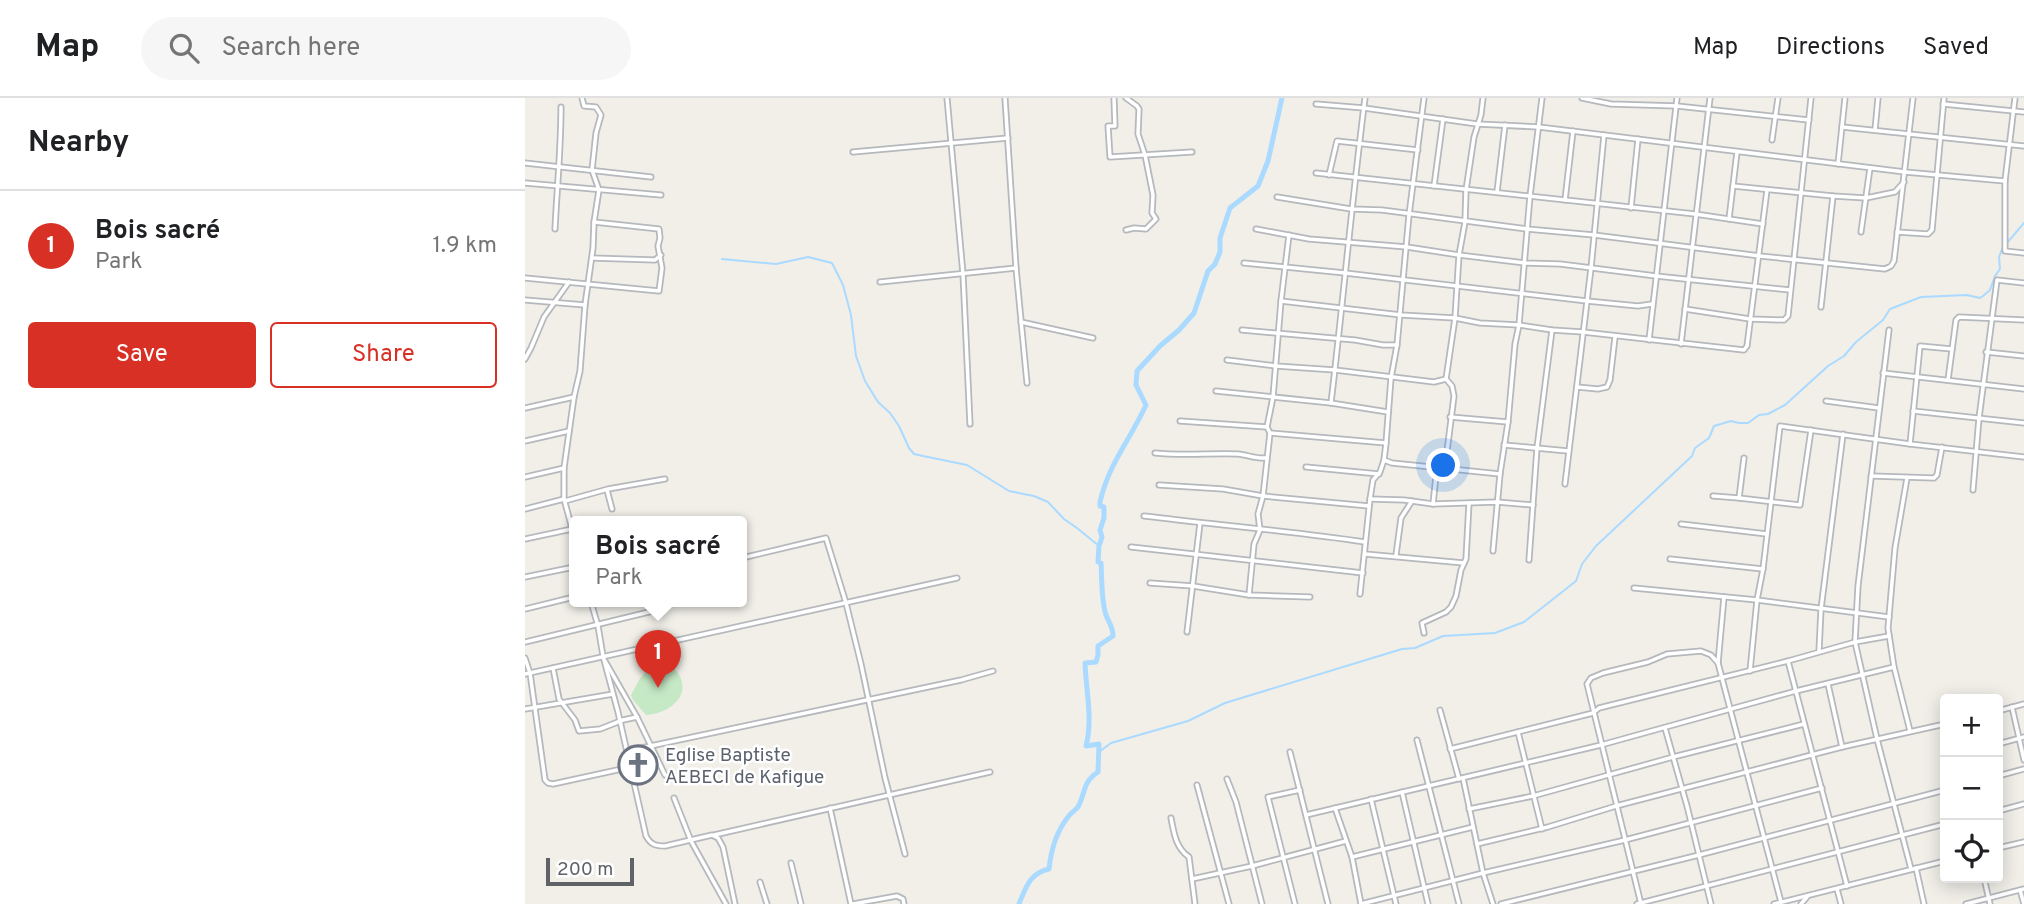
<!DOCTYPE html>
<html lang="en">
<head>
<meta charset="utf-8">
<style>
	body { margin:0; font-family:Overpass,sans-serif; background:#f6f6f6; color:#202124 }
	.controls { position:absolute; right:21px; bottom:21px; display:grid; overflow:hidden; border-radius:7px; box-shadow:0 4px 18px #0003 }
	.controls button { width:63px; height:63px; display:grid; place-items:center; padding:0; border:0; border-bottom:2px solid #e0e0e0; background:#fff; color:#202124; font:35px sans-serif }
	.scale { position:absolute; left:21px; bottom:18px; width:88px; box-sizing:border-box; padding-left:7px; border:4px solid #5f6368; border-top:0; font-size:19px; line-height:24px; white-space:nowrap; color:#5f6368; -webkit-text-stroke:5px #fff; paint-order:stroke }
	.you { position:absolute; left:919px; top:368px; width:24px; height:24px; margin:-18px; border:5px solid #fff; border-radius:50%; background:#1a73e8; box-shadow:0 0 0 10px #1a73e833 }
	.badge { display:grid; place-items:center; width:46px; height:46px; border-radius:50%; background:#d93025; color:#fff; font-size:23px; font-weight:700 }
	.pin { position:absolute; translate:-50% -58px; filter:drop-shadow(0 2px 4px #0008) }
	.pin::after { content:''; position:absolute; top:37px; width:24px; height:21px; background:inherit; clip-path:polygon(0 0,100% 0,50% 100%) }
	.popup { position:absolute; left:44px; top:418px; width:178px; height:91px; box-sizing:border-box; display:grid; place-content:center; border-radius:7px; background:#fff; filter:drop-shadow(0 2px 5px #0005); font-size:23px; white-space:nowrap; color:#757577 }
	.popup b { font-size:26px; color:#202124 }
	.popup::after { content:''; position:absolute; left:50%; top:100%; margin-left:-14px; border:14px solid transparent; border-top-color:#fff }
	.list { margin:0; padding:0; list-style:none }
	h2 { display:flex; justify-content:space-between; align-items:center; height:91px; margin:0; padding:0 28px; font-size:30px }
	h2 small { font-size:23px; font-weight:400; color:#757577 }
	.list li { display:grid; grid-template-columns:46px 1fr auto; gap:21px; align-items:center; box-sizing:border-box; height:112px; padding:0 28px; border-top:2px solid #e0e0e0 }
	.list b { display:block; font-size:26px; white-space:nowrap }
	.list p { margin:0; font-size:23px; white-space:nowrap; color:#757577 }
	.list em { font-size:23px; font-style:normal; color:#757577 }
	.actions { display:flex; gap:14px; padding:21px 28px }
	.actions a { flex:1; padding:16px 0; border:2px solid #d93025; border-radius:7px; text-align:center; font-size:24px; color:#d93025 }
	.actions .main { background:#d93025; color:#fff }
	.icon { flex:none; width:38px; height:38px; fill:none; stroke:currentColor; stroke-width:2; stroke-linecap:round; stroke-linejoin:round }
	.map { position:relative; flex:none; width:1499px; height:806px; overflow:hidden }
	header { display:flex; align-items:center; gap:42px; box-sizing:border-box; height:98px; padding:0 35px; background:#fff; border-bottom:2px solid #e0e0e0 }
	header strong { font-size:33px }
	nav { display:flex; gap:38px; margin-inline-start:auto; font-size:24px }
	.search { width:490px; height:63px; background:#f6f6f6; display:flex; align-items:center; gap:18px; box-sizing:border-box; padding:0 24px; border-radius:38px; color:#757577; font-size:26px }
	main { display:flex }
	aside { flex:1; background:#fff }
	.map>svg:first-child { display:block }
	.green { fill:#c5e8c5 }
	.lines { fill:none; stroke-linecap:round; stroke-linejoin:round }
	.stream { stroke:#aadaff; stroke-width:2 }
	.river { stroke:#aadaff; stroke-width:5 }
	.minor-casing { stroke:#b5b8bc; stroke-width:7 }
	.minor { stroke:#fff; stroke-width:3.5 }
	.labels { text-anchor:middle; stroke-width:5; stroke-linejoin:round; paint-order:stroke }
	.worship-label { font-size:19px; fill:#5b616d; stroke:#fff; text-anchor:start }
</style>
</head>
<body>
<header>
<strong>Map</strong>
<div class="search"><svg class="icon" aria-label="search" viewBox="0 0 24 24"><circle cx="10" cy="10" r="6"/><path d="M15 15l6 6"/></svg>Search here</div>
<nav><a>Map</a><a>Directions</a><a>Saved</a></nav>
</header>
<main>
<aside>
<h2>Nearby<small></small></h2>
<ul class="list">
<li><span class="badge">1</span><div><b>Bois sacré</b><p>Park</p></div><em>1.9 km</em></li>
</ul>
<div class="actions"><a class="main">Save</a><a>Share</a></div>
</aside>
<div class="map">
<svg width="1499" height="806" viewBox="0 0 1499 806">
	<rect width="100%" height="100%" fill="#f1efe8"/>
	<path class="green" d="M144 566C173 589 151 615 121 617L108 602 106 597C118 576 118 569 144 566Z"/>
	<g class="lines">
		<g class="stream">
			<path d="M1482 145 1499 125"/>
			<path d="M197 161 251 166 283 159 307 165 318 187 326 217 331 258 340 283 353 304 365 315 374 328 384 350 389 356 398 358 442 367 484 393 509 398 523 404 539 421 552 430 574 448"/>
			<path d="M574 654 586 645 663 623 700 605 877 551 890 550 918 538 970 535 999 524 1051 483 1057 466 1071 448 1167 358 1170 350 1184 340 1189 328 1206 323 1214 325H1223L1234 317 1243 316 1260 307 1303 268 1319 258 1331 244 1358 222 1365 211 1396 199 1442 197 1455 200 1458 198 1465 192 1470 178 1475 171 1474 159 1478 149"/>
		</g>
		<path class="river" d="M494 806C501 789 505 775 524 771 526 752 531 734 543 719 546 714 552 712 554 707 561 692 558 684 573 674L574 646 561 648C568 621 561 593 560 565L571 564 573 557V548L588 538C588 529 584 525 581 517 576 501 577 481 576 465L573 464 574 448 577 439 575 432 579 420V409L575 408V404C584 365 605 342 621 307L611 287 612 273 635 248 654 232 669 215 683 173 690 166 695 154V140L705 110 733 88 743 63 757 0"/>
		<g class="minor-casing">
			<g id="minor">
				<path d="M422 0 438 176 445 326"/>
				<path d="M480 0 491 170 502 285"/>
				<path d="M589 0 590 28H583L585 59 667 54"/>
				<path d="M1057 0 1086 6 1152 8 1284 22"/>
				<path d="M1490 0 1480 83V153L1499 155"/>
				<path d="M791 6 839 10 952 26 1014 29 1380 74 1480 83"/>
				<path d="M1418 6 1499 14"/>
				<path d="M1317 29 1499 48"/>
				<path d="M1350 32 1353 0"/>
				<path d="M1247 42 1253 0"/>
				<path d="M328 54 483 40"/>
				<path d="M0 65 126 79"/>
				<path d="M1313 66 1320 0"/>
				<path d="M791 75 1170 116 1238 126"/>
				<path d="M804 77 812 43 893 52"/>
				<path d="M0 85 136 97"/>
				<path d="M909 88 918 21"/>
				<path d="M1208 88 1308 98 1341 100 1370 94 1379 84"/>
				<path d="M972 94 980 27"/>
				<path d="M752 99 826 111 857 112 1002 131 1069 137 1235 158 1360 171 1366 168 1369 163 1388 0"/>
				<path d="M1040 102 1048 33"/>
				<path d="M1106 110 1113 41"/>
				<path d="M1204 121 1212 54"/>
				<path d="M30 131C32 90 36 50 36 9"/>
				<path d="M731 131 784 141 882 149 934 157 1000 165 1035 166 1131 178 1265 192"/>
				<path d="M601 132 609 130 621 131 631 121 627 115 628 97 620 57 613 36 614 11 612 8 601 0"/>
				<path d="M1336 134 1345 70"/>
				<path d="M1372 134 1403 136 1407 132 1419 0"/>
				<path d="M67 160 130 162 136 157"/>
				<path d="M719 165 820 175 1062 203 1113 208 1127 206"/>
				<path d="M0 180 134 193 137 170 133 148 135 140 134 131 69 124"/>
				<path d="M355 184 491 170"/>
				<path d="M0 202 60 207"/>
				<path d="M756 203 876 217 930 220 955 225 994 227 1027 232 1058 234 1219 252 1222 248 1242 92"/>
				<path d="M1296 209 1308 98"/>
				<path d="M1160 211 1225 221 1259 222 1263 218 1286 0"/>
				<path d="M496 224 568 240"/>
				<path d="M717 232 830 242 858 247H872"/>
				<path d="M1364 232 1333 488 1330 544 1352 641 1386 771"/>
				<path d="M1124 242 1152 0"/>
				<path d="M1156 246 1185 0"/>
				<path d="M1461 254 1499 258"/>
				<path d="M0 261 6 250 19 219 44 184"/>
				<path d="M702 262 751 268 810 272 909 284 921 281"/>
				<path d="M1358 275 1499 291"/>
				<path d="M1423 282 1431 222 1434 219 1499 222"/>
				<path d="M1052 289 1073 291 1082 289 1085 282 1090 239"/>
				<path d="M691 293 806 305 863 314"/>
				<path d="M1301 303 1354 310"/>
				<path d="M806 305C818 204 827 102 840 0"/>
				<path d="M0 310 49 299"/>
				<path d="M1388 313 1499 325"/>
				<path d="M925 319 983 324"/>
				<path d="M655 323 742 329"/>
				<path d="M745 335 861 345"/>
				<path d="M0 343 44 333"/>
				<path d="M1385 346 1395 248 1427 251"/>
				<path d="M979 347 1043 353"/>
				<path d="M630 355C657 358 685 355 713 356 723 357 731 361 741 360"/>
				<path d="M859 362 867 365 975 376"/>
				<path d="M781 369 854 376"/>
				<path d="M920 369 929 298 927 288 921 281 930 220 934 157 940 124 941 92 949 39 956 17 958 0"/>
				<path d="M1346 378 1409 380 1412 377 1417 349"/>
				<path d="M0 379 39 370"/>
				<path d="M1382 380 1370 450 1363 530 1369 569 1385 633"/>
				<path d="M1040 386 1066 170 1079 37"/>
				<path d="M634 387 698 391 738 398 844 408"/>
				<path d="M82 392 87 411"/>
				<path d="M1448 392 1454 320 1472 182 1499 185"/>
				<path d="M1188 398 1214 400 1275 407 1286 332"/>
				<path d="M1214 400 1219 360"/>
				<path d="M845 401 879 402 908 406 972 404 1008 407"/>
				<path d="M40 403 83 391 140 381"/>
				<path d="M908 406 912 368"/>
				<path d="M0 411 39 401"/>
				<path d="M619 418C693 427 767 433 840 444"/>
				<path d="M1156 426 1242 436"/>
				<path d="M49 438 39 401V370L49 299 55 273 60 207 68 150 69 124 74 92 67 72 71 35 76 17 71 9 59 8 57 0"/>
				<path d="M0 441 47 431"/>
				<path d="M606 449 838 475"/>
				<path d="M968 453 975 376 983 324 990 246 994 227 1005 98 1017 0"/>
				<path d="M840 456 939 465"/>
				<path d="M871 457 876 420 887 403"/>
				<path d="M217 460 301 440 321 505 336 566 360 680 380 756"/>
				<path d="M1145 461 1238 471"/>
				<path d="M1004 462 1012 350 1027 232"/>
				<path d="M0 479 49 469"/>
				<path d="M625 485 668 488 724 497 785 499"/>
				<path d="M1109 490 1232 502 1364 519"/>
				<path d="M835 496 845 401 848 382 855 374 859 362 861 345 866 280 872 247 884 117 899 0"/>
				<path d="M724 497 729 446 735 432 733 416 738 398 745 335 742 329 748 299 756 203 764 137"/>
				<path d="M1199 499 1193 565 1256 804"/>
				<path d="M66 504 73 528 78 558 93 614 121 738C126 747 131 748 140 748L187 737 193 740 198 749 210 806"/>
				<path d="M0 511 49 499"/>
				<path d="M662 534 675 425"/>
				<path d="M899 535 897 525 921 514 926 509 931 498 936 472 941 461 944 405"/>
				<path d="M0 544 128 513"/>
				<path d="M1294 553 1296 511 1318 336"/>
				<path d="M0 560 5 575 20 682 23 685 28 686 106 669"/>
				<path d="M80 563 112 619 140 677"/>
				<path d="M1263 563 1322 788"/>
				<path d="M28 570 34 601 50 622 54 633 75 631 98 622 112 619"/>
				<path d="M1225 573 1232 502 1238 471 1255 328 1385 346 1499 359"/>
				<path d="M0 576 432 480"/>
				<path d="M1303 586 1317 649"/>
				<path d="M1487 609 1499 662"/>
				<path d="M0 611 88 596"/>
				<path d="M915 612 934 681"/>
				<path d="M1473 613 1499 606"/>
				<path d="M1140 630 1162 708 1186 806"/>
				<path d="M993 634 1017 731"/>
				<path d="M892 642 934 806"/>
				<path d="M1473 646 1499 639"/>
				<path d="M925 651 1068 615 1074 610 1263 563 1330 544 1364 538"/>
				<path d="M102 653 436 582 468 573"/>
				<path d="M765 654 803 806"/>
				<path d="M1473 678 1499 671"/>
				<path d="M938 680 958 775 968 806"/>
				<path d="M702 681 711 704 737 806"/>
				<path d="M672 687 704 806"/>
				<path d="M877 694 903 806"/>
				<path d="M149 700 166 743 201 806"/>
				<path d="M846 701 871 806"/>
				<path d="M305 710 326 806"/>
				<path d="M810 710 827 759 836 806 958 775 1100 742 1297 690"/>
				<path d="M944 711 1008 698 1148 659 1279 626"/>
				<path d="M1473 713 1499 706"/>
				<path d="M781 717 1076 647 1271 593 1369 569"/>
				<path d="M646 720C649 736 651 750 664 759L670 806"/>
				<path d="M189 737 465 674"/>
				<path d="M952 746 1023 729 1091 708 1317 649 1420 626"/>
				<path d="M1473 750 1499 744"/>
				<path d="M827 759 948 729"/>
				<path d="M266 765 276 806"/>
				<path d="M1391 770 1399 806"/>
				<path d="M1459 780 1465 806"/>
				<path d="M667 781 727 768 821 743"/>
				<path d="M235 784 242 806"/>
				<path d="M1312 791 1316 806"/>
				<path d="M1495 792 1499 806"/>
				<path d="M328 806 372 798 378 801 379 806"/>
				<path d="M770 806 743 699 775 692"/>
				<path d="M976 806 1174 757 1420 692"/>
				<path d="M1112 806 1420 726"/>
				<path d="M1116 806 1062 586 1066 580 1078 575 1123 564 1142 556 1176 553 1186 557 1193 565"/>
				<path d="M1249 806 1420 763"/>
				<path d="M1276 806 1282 799"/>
				<path d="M1441 806 1499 791"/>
			</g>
		</g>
		<use href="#minor" class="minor"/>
	</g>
	<defs>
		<g id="church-ring" transform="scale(2.0125)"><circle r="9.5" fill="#fff" stroke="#6b7280" stroke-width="1.5"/><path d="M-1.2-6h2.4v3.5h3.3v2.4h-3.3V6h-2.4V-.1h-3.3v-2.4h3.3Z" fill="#6b7280"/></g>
	</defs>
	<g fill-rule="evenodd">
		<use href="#church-ring" x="113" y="667"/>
	</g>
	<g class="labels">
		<g class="worship-label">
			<text x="140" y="663">Eglise Baptiste<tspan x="140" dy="22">AEBECI de Kafigue</tspan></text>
		</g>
	</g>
</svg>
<div class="controls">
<button>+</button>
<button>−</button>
<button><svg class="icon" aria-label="locate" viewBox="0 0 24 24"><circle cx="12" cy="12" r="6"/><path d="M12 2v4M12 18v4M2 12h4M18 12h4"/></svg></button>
</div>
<div class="scale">200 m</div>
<div class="you"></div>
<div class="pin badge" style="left:133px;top:590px">1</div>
<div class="popup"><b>Bois sacré</b>Park</div>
</div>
</main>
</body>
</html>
